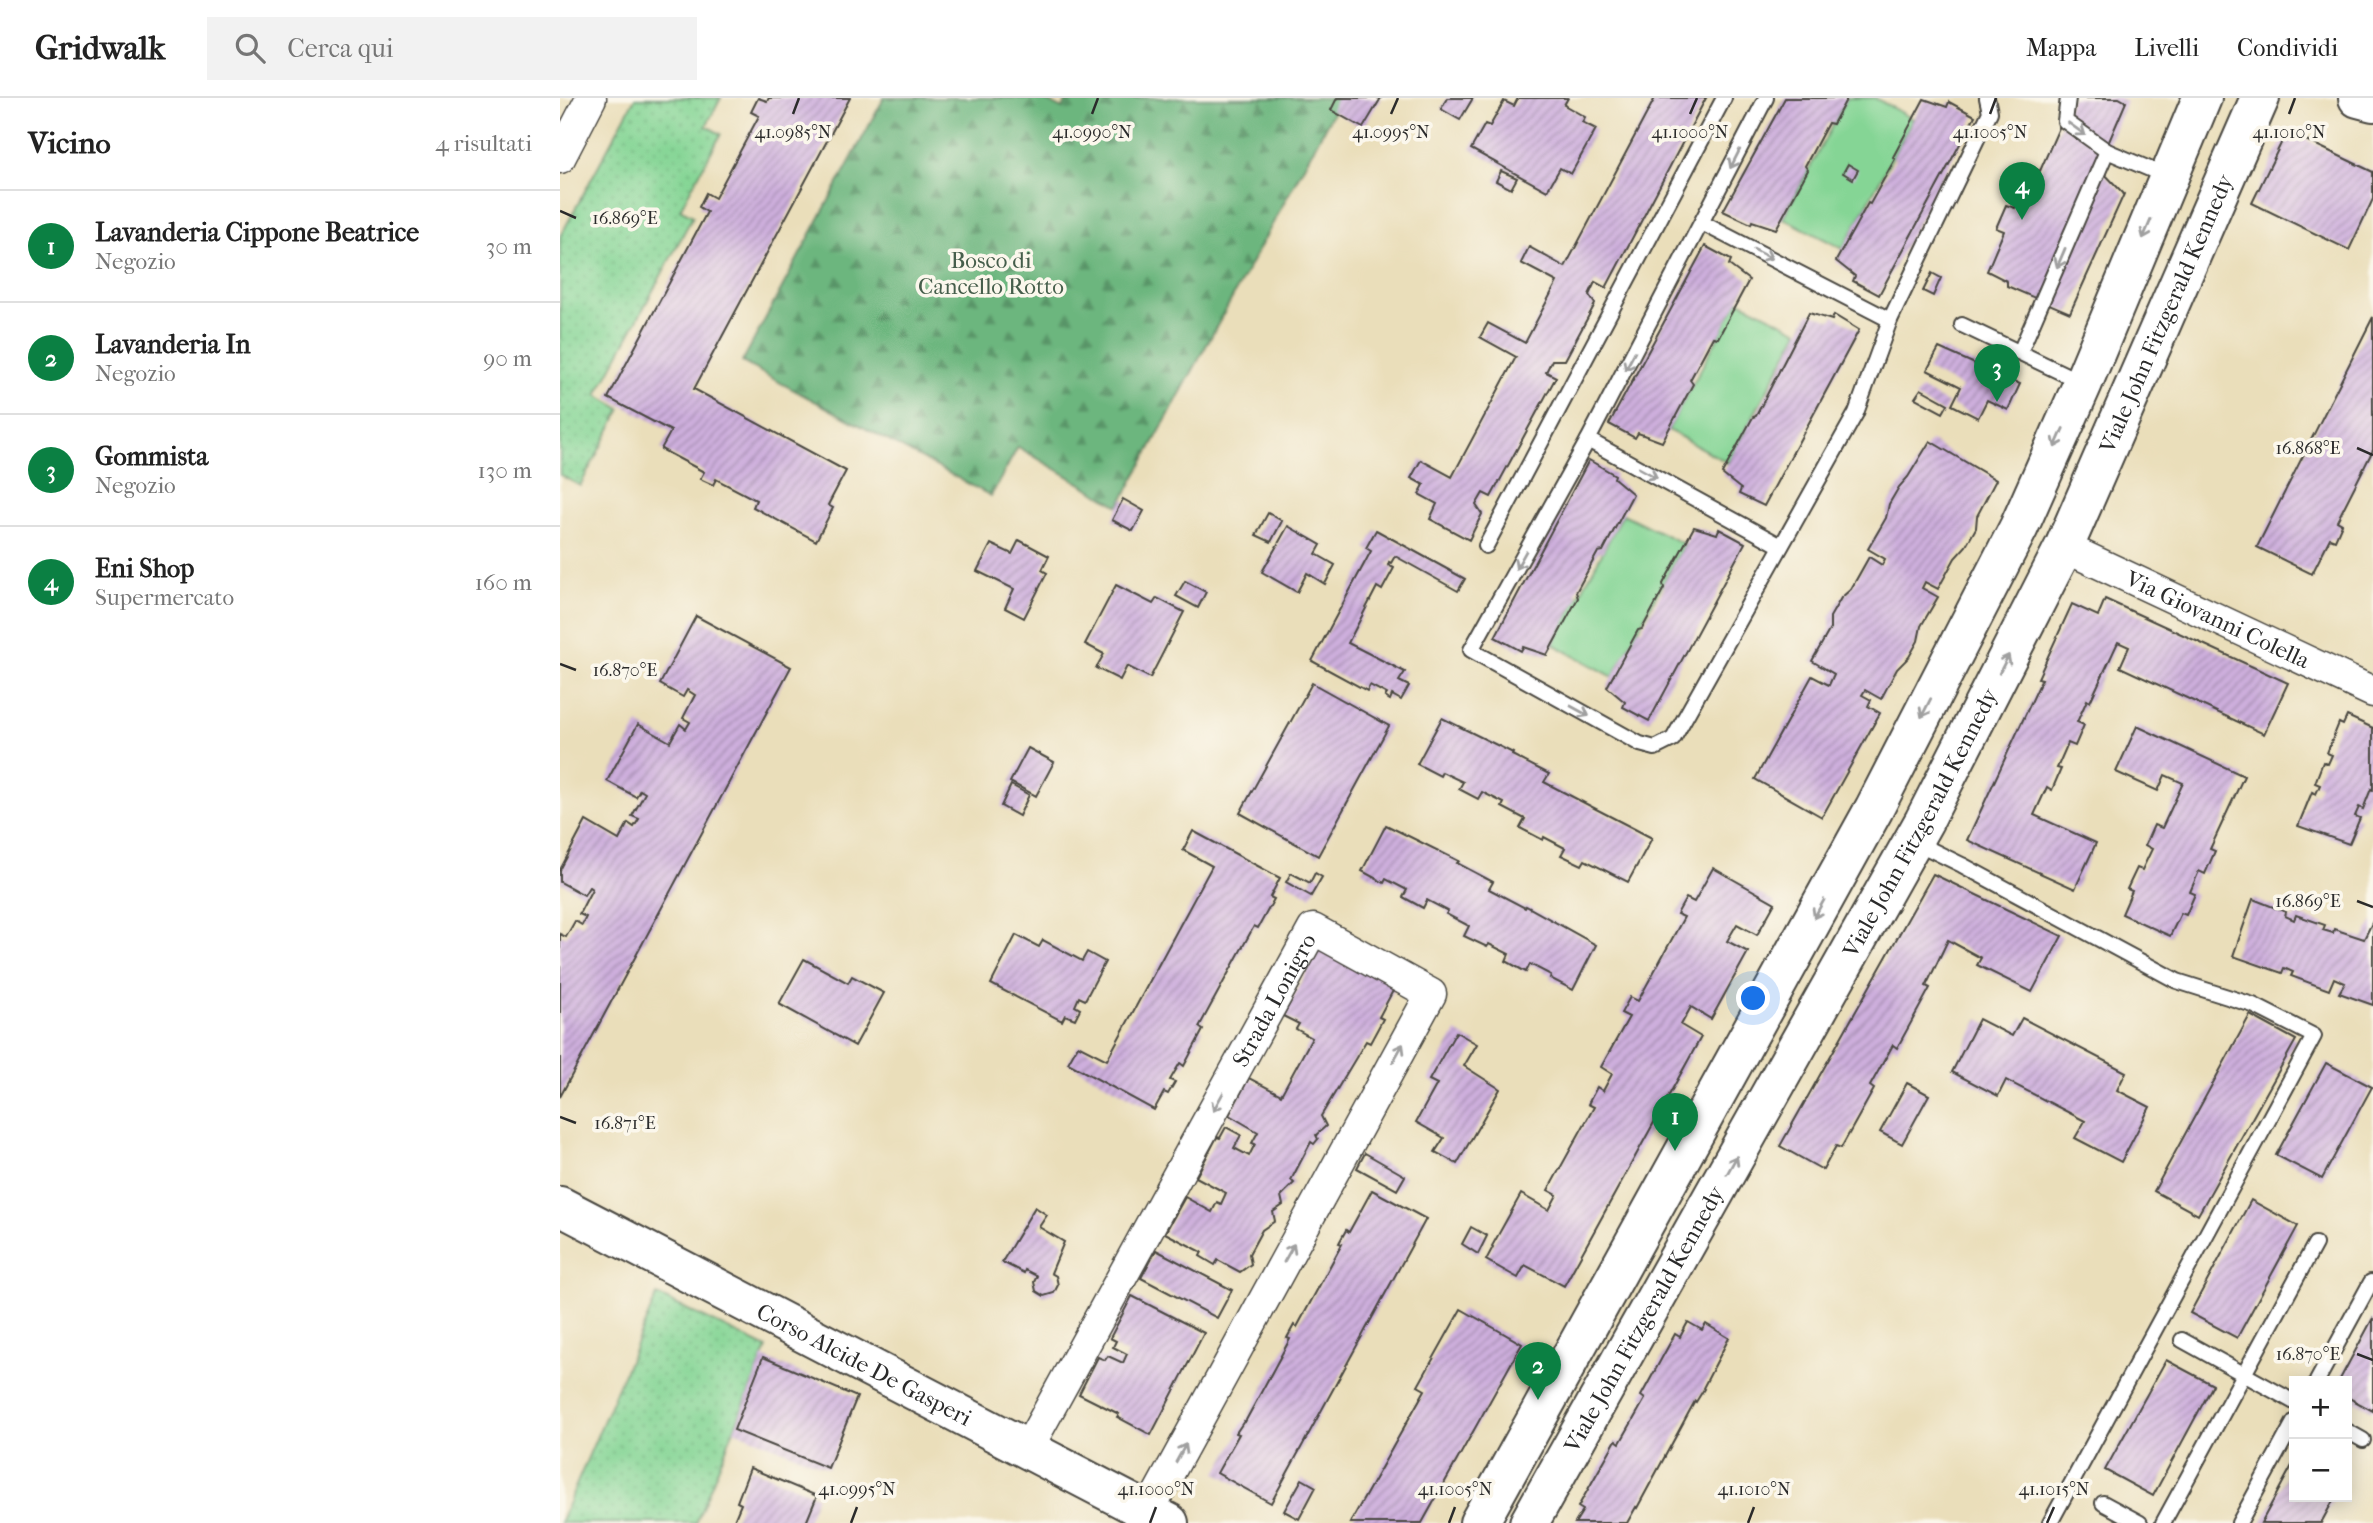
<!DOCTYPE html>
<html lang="it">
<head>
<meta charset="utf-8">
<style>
	body { margin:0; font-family:"IM FELL French Canon",serif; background:#f2f2f2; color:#222 }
	.controls { position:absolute; right:21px; bottom:21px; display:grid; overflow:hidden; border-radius:0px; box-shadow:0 4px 18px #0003 }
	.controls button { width:63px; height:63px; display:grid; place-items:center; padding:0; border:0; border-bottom:2px solid #e0e0e0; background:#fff; color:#222; font:35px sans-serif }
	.you { position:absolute; left:1194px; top:901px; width:24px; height:24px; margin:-18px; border:5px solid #fff; border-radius:50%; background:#1a73e8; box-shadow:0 0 0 10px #1a73e833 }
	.badge { display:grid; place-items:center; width:46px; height:46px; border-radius:50%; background:#0b8043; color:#fff; font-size:23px; font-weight:700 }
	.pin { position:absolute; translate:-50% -58px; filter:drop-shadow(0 2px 4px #0008) }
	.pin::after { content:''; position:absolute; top:37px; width:24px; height:21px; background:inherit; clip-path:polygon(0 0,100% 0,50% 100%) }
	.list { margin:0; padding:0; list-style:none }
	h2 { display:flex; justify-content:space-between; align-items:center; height:91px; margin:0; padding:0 28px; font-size:30px }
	h2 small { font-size:23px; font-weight:400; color:#767676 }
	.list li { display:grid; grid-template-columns:46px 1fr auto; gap:21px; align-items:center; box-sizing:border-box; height:112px; padding:0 28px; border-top:2px solid #e0e0e0 }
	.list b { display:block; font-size:26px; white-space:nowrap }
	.list p { margin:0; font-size:23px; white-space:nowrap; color:#767676 }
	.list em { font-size:23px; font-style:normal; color:#767676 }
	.icon { flex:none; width:38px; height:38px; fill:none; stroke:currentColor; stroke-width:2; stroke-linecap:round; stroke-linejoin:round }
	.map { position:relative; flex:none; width:1813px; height:1425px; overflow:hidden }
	header { display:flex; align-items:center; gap:42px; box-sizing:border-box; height:98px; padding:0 35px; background:#fff; border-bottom:2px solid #e0e0e0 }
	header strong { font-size:33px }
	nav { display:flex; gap:38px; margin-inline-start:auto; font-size:24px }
	.search { width:490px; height:63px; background:#f2f2f2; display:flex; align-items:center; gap:18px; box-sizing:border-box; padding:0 24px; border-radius:0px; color:#767676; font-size:26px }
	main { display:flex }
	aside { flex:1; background:#fff }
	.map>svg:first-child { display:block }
	.grass { fill:url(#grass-dots); stroke:#588060; stroke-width:2 }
	.forest { fill:url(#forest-firs); stroke:#4c7054; stroke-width:2 }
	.garden { fill:#85d595; stroke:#588060; stroke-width:2 }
	.building { fill:url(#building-hatch) }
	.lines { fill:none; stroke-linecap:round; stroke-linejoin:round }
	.lane-casing { stroke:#484640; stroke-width:18 }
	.street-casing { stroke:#484640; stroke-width:33 }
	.secondary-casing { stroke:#484640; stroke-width:42 }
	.lane { stroke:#fff; stroke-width:14 }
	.street { stroke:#fff; stroke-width:30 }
	.secondary { stroke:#fff; stroke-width:38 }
	.oneway { stroke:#a0a0a0 }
	.ticks { fill:none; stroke:#2b2b2b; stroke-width:2.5 }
	.labels { text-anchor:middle; stroke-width:7; stroke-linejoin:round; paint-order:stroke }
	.park-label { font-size:23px; fill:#465e4b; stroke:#fbf7ec }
	.street-label { font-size:23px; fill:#2b2b2b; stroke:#fbf7ec }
	.ticks-label { font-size:18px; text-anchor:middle; fill:#2b2b2b; stroke:#fbf7ec; stroke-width:7; stroke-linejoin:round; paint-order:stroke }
</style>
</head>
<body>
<header>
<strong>Gridwalk</strong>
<div class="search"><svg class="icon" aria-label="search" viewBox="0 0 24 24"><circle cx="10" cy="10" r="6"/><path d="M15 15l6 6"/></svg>Cerca qui</div>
<nav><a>Mappa</a><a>Livelli</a><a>Condividi</a></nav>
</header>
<main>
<aside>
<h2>Vicino<small>4 risultati</small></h2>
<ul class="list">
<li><span class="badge">1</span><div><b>Lavanderia Cippone Beatrice</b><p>Negozio</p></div><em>30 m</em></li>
<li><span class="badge">2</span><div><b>Lavanderia In</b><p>Negozio</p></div><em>90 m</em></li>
<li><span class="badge">3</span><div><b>Gommista</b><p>Negozio</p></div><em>130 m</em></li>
<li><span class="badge">4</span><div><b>Eni Shop</b><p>Supermercato</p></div><em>160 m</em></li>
</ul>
</aside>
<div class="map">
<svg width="1813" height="1425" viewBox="0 0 1813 1425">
	<defs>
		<pattern id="grass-dots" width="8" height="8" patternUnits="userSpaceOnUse" patternTransform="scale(1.75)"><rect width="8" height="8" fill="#85d595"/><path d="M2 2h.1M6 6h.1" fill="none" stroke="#73b781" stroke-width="1.8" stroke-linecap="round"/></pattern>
		<pattern id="forest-firs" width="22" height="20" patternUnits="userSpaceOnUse" patternTransform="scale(1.75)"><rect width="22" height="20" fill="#6cb67e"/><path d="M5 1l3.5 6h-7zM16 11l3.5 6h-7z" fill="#599467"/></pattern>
		<pattern id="building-hatch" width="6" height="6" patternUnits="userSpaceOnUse" patternTransform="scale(1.75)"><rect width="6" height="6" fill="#ceafdd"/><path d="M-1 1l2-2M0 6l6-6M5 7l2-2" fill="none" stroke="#a78fb3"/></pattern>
	</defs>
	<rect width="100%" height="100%" fill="#fbf7ec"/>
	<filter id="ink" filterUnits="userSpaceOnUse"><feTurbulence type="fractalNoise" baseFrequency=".0143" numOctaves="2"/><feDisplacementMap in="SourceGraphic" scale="14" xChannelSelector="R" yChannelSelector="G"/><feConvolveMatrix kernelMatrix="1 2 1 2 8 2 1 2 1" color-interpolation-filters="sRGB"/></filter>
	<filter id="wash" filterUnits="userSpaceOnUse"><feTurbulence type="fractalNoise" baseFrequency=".00686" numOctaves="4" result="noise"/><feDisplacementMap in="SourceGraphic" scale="28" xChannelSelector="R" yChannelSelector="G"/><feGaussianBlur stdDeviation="1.57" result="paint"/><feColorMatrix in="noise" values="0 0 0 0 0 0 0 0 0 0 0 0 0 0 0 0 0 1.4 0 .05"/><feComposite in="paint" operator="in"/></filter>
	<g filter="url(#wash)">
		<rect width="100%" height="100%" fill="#eadeba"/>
		<g class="grass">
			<path d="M75 0H161L146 28 161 36 120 111 133 118 37 297 61 311 20 388 0 377V139Z"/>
			<path d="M97 1197 207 1250 136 1425H0Z"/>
		</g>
		<path class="forest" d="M324 0H481L502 11 508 0H781L559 408 458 349 431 398 182 264Z"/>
		<g class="garden">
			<path d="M1287 0H1315L1353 21 1283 151 1223 120Z"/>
			<path d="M1178 202 1239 233 1168 365 1108 332Z"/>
			<path d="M1063 416 1124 446 1053 579 993 546Z"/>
		</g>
		<g id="blocks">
			<g class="building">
				<path d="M198 0 207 3 209 0H290L134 291 286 373 268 407 273 410 256 443 193 409 196 402 156 381 153 387 140 381 144 374 101 351 111 333 48 300 147 114 139 109 146 95 155 100 199 18 191 14Z"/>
				<path d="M777 0H821L803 30 771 12Z"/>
				<path d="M887 0H913L900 22 881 11Z"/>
				<path d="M958 0H1008L1004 7 1025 19 1022 24 1036 31 1011 76 1000 70 987 93 911 51 925 26 930 28 944 3 954 8Z"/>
				<path d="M1095 0H1146L1046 190 1035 184 1029 197 1035 206 1005 262H992L986 274 996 279 931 399 923 395 916 407 922 416 909 442 870 421 877 406 859 396 864 387 851 380 861 362 892 379 956 259 920 239 928 225 965 245 997 184 961 165 969 149 1005 169Z"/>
				<path d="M1225 0H1287L1273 26 1268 25 1245 68 1248 72 1216 131 1192 123 1191 126 1163 113Z"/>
				<path d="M1512 0H1559L1566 4 1538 69 1564 96 1510 215 1447 188V183L1427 173 1444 133 1436 130 1446 107 1455 110 1472 69 1480 73Z"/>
				<path d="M1364 1 1387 9 1389 4 1415 18 1319 197 1293 183 1295 178 1276 163 1308 105 1310 106 1335 61 1333 59Z"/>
				<path d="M1727 33 1813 74V101L1789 152 1692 105Z"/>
				<path d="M1288 66 1298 72 1293 81 1283 75Z"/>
				<path d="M941 73 957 80 951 91 936 83Z"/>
				<path d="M1145 148 1171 162 1169 167 1189 182 1158 240 1153 239 1130 282 1133 286 1102 344 1078 335 1075 340 1049 326Z"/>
				<path d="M1372 175 1381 180 1373 198 1363 193Z"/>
				<path d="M1249 215 1272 222 1274 217 1299 232 1204 408 1179 396 1181 391 1162 376 1193 319 1196 318Z"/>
				<path d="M1813 219V352L1777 423 1782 426 1775 442 1770 440 1752 476 1697 449Z"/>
				<path d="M1379 250 1460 286 1448 312 1427 302 1418 320 1392 307 1401 289 1367 272Z"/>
				<path d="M1361 291 1388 306 1383 315 1355 300Z"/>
				<path d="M1370 343 1436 382 1417 418 1416 430 1406 448 1395 460 1378 491 1365 484 1362 490 1378 499 1361 528 1358 543 1349 559 1337 571 1321 601 1305 592 1302 597 1311 602 1308 608 1320 615 1262 719 1195 681 1252 578 1269 587 1274 576 1252 563 1270 531V519L1281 500 1291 491 1309 459 1322 467 1325 461 1308 451 1326 420 1329 406 1339 389 1348 379Z"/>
				<path d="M1029 362 1055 377 1054 380 1073 396 1043 453 1038 454 1016 494 1018 500 987 557 963 549 961 553 935 539Z"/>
				<path d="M563 401 584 413 573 433 552 422Z"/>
				<path d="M708 415 722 423 711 444 696 437Z"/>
				<path d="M728 428 761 447 756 456 775 467 765 486 747 475 737 494 702 474Z"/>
				<path d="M1134 429 1157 436 1159 431 1185 445 1089 623 1063 609 1065 604 1047 589 1078 532 1082 531 1104 490 1103 486Z"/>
				<path d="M816 432 905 481 898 493 835 458 831 465 829 464 828 467 834 470 822 492 817 489 788 545 845 574 839 583 849 588 841 602 832 597 830 602 825 599 827 596 810 587 807 593 752 563 811 453 806 450Z"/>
				<path d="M459 442 489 458 482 472 487 475 464 520 445 510 454 491 417 473 431 446 452 456Z"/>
				<path d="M625 483 646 494 638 510 616 498Z"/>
				<path d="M556 487 593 506 597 500 624 514 590 580 567 568 560 582 536 570 544 556 525 546Z"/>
				<path d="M1545 501 1728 585 1704 636 1560 569 1569 549 1558 544 1530 604 1527 602 1517 624 1524 627 1515 648 1508 645 1497 670 1501 671 1492 692 1487 689 1474 717 1536 745 1515 791 1407 742 1482 581 1478 580 1512 506 1538 518Z"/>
				<path d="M136 518 231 569 0 999V836L6 839 15 823 22 827 26 819 19 816 32 791 29 789 24 797 0 784V772L26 723 59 742 68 725 74 729 79 721 72 718 85 695 80 692 76 699 47 683 78 626 110 644 120 626 126 631 130 624 123 620 135 597 127 592 123 599 100 586Z"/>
				<path d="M752 585 829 628 758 758 680 715Z"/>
				<path d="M1787 618 1813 630V692L1811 691 1803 711 1799 709 1795 718 1800 720 1789 746 1738 728 1752 694 1756 696 1760 687 1755 685 1763 664 1768 666 1772 657 1767 655 1779 625 1783 627Z"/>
				<path d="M882 620 953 655 952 657 989 676 984 684 1092 740 1068 784 1025 762 1022 767 1001 757 1005 750 984 739 983 742 960 730 965 721 942 709 944 705 922 694 918 701 899 691 903 684 882 674 880 678 857 666Z"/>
				<path d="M1577 628 1684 678 1650 751 1655 753 1645 776 1639 773 1630 794 1635 796 1626 817 1621 815 1610 838 1562 816 1572 793 1567 791 1577 770 1582 772 1592 751 1585 747 1594 727 1602 730 1623 685 1605 677 1598 693 1556 674Z"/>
				<path d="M468 650 494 664 476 698 450 684Z"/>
				<path d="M451 687 469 697 459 718 441 708Z"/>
				<path d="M826 727 899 763 897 765 933 784 929 791 965 810 966 808 1036 847 1013 892 990 880 991 877 970 866 966 874 946 863 949 856 929 846 927 849 904 838 909 828 886 816 888 813 867 802 863 810 843 799 847 792 826 781 824 785 802 773Z"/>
				<path d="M633 733 720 780 710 799 714 801 698 830 694 828 639 929 643 932 624 968 620 965 610 982 615 984 608 996 604 994 594 1012 508 965 518 947 547 962 652 768 623 752Z"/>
				<path d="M1153 770 1215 805 1197 837 1177 826 1167 843 1188 854 1151 921 1131 909 1121 927 1141 939 1004 1188 965 1167 958 1180 926 1162 933 1149 932 1148 961 1096 989 1112 997 1097 988 1092 1034 1009 1028 1006 1037 989 1043 993 1052 976 1041 969 1069 919 1061 915 1070 899 1078 903 1124 819 1117 816 1126 800 1134 804Z"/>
				<path d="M731 775 750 785 755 775 762 779 751 798 726 784Z"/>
				<path d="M1373 776 1502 838 1472 894 1417 867 1421 860 1388 842 1366 888 1370 890 1337 950 1333 947 1320 970 1310 988 1314 991 1281 1050 1276 1048 1263 1072 1220 1048Z"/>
				<path d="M1693 801 1726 814 1725 818 1734 822 1736 817 1765 827 1763 832 1773 835 1774 831 1804 841 1813 823V907L1779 895 1785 885 1774 880 1769 892 1731 878 1733 874 1724 870 1722 875 1673 858Z"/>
				<path d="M456 837 479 849 483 842 522 863 527 854 545 864 525 902 519 899 515 908 520 911 515 921 505 917 502 923 431 886Z"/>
				<path d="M759 851 795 871 798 865 836 887 819 919 823 921 810 945 806 943 761 1018 766 1028 756 1037 758 1041 754 1046 751 1044 731 1082 734 1085 721 1098 723 1107 713 1114 715 1123 702 1132 689 1156 691 1166 680 1174 658 1162 655 1167 640 1158 642 1154 605 1135 625 1099 652 1114 657 1104 661 1106 666 1095 636 1079 657 1039 660 1040 666 1029 681 1037 674 1050 689 1058 695 1046 692 1045 698 1034 669 1017 689 980 721 997 752 940 736 931 739 926 723 918Z"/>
				<path d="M244 861 288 885 292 878 324 895 295 948 219 906Z"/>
				<path d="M1690 917 1736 942 1638 1117 1594 1093Z"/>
				<path d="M1462 920 1566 974 1557 992 1590 1009 1561 1064 1515 1040 1525 1023 1446 982 1438 998 1392 974 1419 921 1452 938Z"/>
				<path d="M896 934 917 946 904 968 940 991 897 1066 875 1054 884 1040 856 1024 877 986 869 982Z"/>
				<path d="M1766 965 1812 989 1762 1081 1716 1057Z"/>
				<path d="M1347 985 1369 997 1342 1046 1320 1034Z"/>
				<path d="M805 1055 845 1078 837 1092 797 1070Z"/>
				<path d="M812 1092 866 1121 711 1405 657 1375 679 1336 676 1335 684 1323 685 1324 730 1241 727 1240 734 1227 737 1229 782 1146 779 1145 786 1132 789 1134Z"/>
				<path d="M1691 1102 1738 1128 1677 1240 1630 1215Z"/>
				<path d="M475 1109 487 1117 479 1129 504 1144 491 1175 496 1178 498 1187 494 1195 484 1198 476 1193 474 1184 477 1178 465 1172 464 1175 442 1164Z"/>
				<path d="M911 1129 927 1138 918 1156 902 1146Z"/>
				<path d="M596 1152 672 1192 657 1220 581 1180Z"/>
				<path d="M572 1198 644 1235 591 1337 557 1319 559 1316 519 1296 538 1259 545 1262 548 1258 563 1265 567 1256 553 1249 556 1243 550 1240Z"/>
				<path d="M901 1211 962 1246 862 1425H790L865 1292 858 1288Z"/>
				<path d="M1813 1220V1313L1787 1299V1283H1779Z"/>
				<path d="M1128 1224 1142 1232 1146 1226 1169 1240 1143 1290 1144 1291 1136 1304 1135 1303 1077 1410 1076 1409 1067 1425H1015L1023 1412 1018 1409 1056 1342 1060 1345 1085 1301 1081 1298 1115 1236 1120 1239Z"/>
				<path d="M203 1259 297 1299 268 1370 174 1332Z"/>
				<path d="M1606 1262 1653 1287 1593 1398 1545 1372Z"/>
				<path d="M1734 1364V1399H1775L1761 1425H1701Z"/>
				<path d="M190 1370 257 1398 246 1425H173L181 1406 177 1404Z"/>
				<path d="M742 1381 756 1389 739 1421 724 1413Z"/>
			</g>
		</g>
	</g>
	<g filter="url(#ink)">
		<use href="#blocks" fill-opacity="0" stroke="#484640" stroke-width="2"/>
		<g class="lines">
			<g class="lane-casing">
				<g id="lane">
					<path d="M1206 0 1028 342 911 552 1080 646 1095 650 1113 641 1296 315 1330 222 1430 14 1427 0"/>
					<path d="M1508 0 1505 23 1547 53 1606 78"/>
					<path d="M1142 125 1330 222"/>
					<path d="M1402 227 1521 284"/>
					<path d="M1460 254 1547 53"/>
					<path d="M1028 342 1221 448"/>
					<path d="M926 448 1164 0"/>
					<path d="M1355 744 1402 767 1617 883 1693 907 1754 938 1490 1425"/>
					<path d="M1622 1242 1734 1304"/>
					<path d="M1757 1283 1811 1184"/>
					<path d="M1787 1333 1803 1342"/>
					<path d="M1543 1405 1580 1425"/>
					<path d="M1603 1425 1755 1146"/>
					<path d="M1679 1425 1734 1324"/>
				</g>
			</g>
			<g class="street-casing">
				<g id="street">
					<path d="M0 60 31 0"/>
					<path id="s1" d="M1504 449 1813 594"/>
					<path id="s2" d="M468 1350 753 831 871 896 588 1414"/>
				</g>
			</g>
			<g class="secondary-casing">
				<g id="secondary">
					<path d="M1798 0 1813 4"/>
					<path id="s3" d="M0 1108 609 1425"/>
					<path d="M919 1425 1314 711 1459 429 1523 285 1642 0"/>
					<path id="s4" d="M969 1425 1364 723 1504 449 1700 0"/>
				</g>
			</g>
			<use href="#lane" class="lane"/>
			<use href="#street" class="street"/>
			<use href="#secondary" class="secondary"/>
		</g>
		<defs><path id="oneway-shaft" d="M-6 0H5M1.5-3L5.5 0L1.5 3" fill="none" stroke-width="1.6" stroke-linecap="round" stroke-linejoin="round" transform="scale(1.75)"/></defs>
		<g class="oneway">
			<use href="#oneway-shaft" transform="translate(1517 31) rotate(36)"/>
			<use href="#oneway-shaft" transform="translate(1175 61) rotate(117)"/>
			<use href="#oneway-shaft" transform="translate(1587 131) rotate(113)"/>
			<use href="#oneway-shaft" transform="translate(1203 156) rotate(27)"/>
			<use href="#oneway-shaft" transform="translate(1501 160) rotate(113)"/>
			<use href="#oneway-shaft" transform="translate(1070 263) rotate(118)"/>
			<use href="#oneway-shaft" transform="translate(1499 340) rotate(114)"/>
			<use href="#oneway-shaft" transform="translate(1088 375) rotate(29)"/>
			<use href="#oneway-shaft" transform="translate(961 462) rotate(119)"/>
			<use href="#oneway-shaft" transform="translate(1444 566) rotate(-63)"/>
			<use href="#oneway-shaft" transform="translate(1366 610) rotate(117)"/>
			<use href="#oneway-shaft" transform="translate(1020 613) rotate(29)"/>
			<use href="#oneway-shaft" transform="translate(1259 811) rotate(119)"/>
			<use href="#oneway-shaft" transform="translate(838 955) rotate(-61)"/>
			<use href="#oneway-shaft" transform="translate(658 1004) rotate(119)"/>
			<use href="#oneway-shaft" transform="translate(1172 1067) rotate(-61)"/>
			<use href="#oneway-shaft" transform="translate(729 1155) rotate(-61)"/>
			<use href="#oneway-shaft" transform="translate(621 1355) rotate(-61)"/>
		</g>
	</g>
	<path class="ticks" d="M233 16 239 0M532 16 538 0M831 16 838 0M1130 16 1137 0M1430 16 1436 0M1729 16 1735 0M0 113 16 120M1797 350 1813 357M0 566 16 572M1797 803 1813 809M0 1019 16 1025M1797 1256 1813 1262M291 1425 297 1409M590 1425 596 1409M889 1425 895 1409M1188 1425 1194 1409M1487 1425 1494 1409"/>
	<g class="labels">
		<g class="park-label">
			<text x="431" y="170">Bosco di<tspan x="431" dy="26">Cancello Rotto</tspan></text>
		</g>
		<g class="street-label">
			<text dy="8" stroke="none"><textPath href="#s4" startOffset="1368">Viale John Fitzgerald Kennedy</textPath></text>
			<text dy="8" stroke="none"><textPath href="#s1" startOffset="170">Via Giovanni Colella</textPath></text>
			<text dy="8" stroke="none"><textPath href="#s4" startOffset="802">Viale John Fitzgerald Kennedy</textPath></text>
			<text dy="8" stroke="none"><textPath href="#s2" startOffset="511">Strada Lonigro</textPath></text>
			<text dy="8" stroke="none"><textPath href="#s4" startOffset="234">Viale John Fitzgerald Kennedy</textPath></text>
			<text dy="8" stroke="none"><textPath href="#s3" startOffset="343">Corso Alcide De Gasperi</textPath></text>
		</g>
	</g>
	<g class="ticks-label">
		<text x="233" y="40">41.0985°N</text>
		<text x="532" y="40">41.0990°N</text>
		<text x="831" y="40">41.0995°N</text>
		<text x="1130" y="40">41.1000°N</text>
		<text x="1430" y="40">41.1005°N</text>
		<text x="1729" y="40">41.1010°N</text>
		<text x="65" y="126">16.869°E</text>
		<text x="1748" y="356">16.868°E</text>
		<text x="65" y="578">16.870°E</text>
		<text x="1748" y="809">16.869°E</text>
		<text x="65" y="1031">16.871°E</text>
		<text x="1748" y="1262">16.870°E</text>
		<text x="297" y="1397">41.0995°N</text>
		<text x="596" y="1397">41.1000°N</text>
		<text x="895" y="1397">41.1005°N</text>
		<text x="1194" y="1397">41.1010°N</text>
		<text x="1494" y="1397">41.1015°N</text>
	</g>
</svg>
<div class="controls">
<button>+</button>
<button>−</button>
</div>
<div class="you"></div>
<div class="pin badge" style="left:1115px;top:1053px">1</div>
<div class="pin badge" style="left:978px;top:1302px">2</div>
<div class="pin badge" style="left:1437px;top:304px">3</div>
<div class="pin badge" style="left:1462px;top:122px">4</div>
</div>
</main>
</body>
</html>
